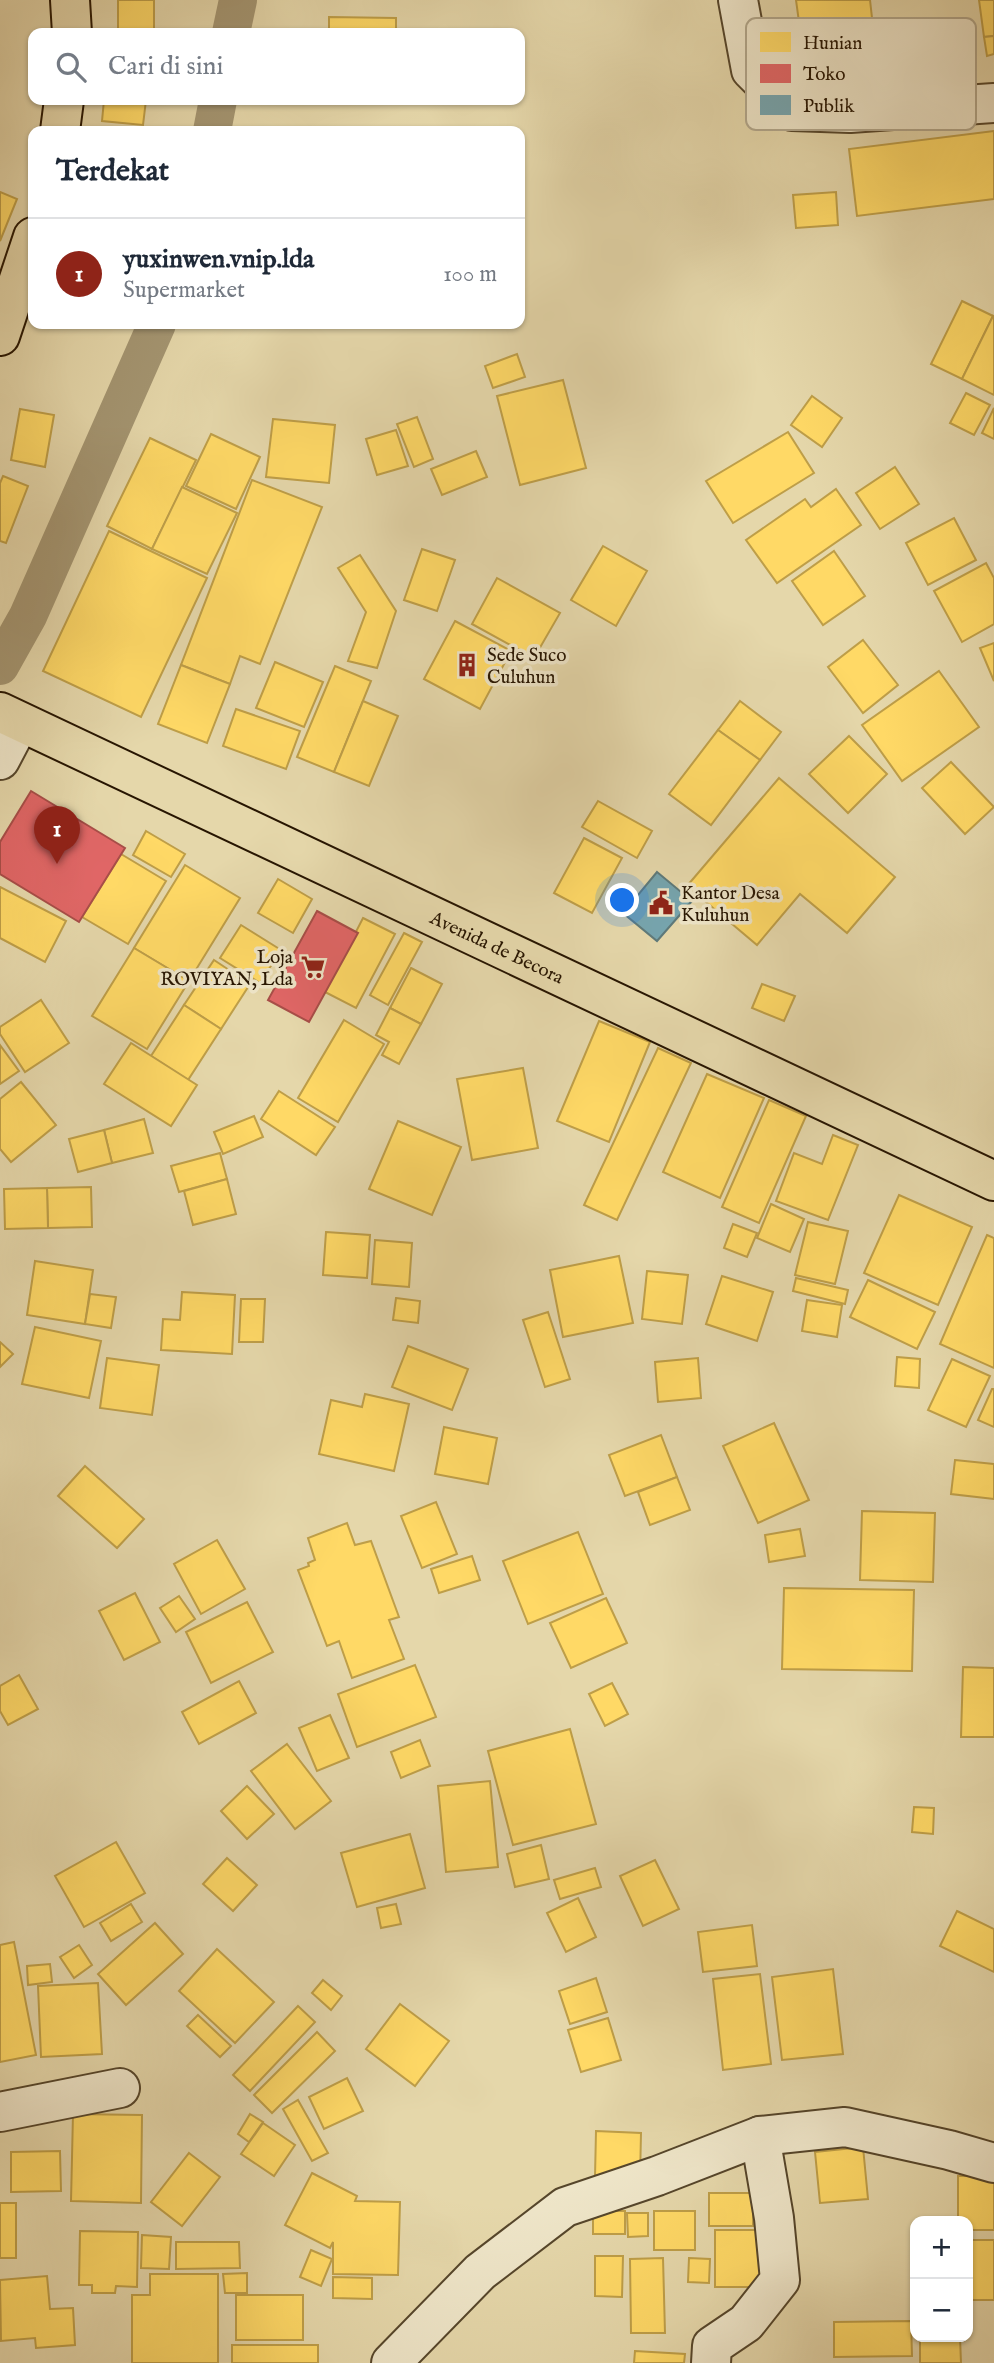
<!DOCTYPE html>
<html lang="id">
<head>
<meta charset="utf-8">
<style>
	body { margin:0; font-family:"IM FELL English",serif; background:#f2f2f3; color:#1f2937 }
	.controls { position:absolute; right:21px; bottom:21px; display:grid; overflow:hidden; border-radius:14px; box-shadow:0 2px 5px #0004 }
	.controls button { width:63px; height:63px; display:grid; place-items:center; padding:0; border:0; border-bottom:2px solid #e0e1e3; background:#fff; color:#1f2937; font:35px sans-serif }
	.you { position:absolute; left:623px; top:901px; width:24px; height:24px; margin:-18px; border:5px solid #fff; border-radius:50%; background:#1a73e8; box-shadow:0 0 0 10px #1a73e833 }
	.badge { display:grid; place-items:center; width:46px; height:46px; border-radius:50%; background:#8f2418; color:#fff; font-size:23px; font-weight:700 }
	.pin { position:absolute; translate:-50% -58px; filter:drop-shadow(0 2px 4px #0008) }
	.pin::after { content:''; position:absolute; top:37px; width:24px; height:21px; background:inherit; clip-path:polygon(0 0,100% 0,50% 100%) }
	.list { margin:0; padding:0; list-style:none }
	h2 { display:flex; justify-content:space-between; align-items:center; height:91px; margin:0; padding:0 28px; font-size:30px }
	h2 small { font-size:23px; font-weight:400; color:#747a83 }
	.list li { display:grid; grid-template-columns:46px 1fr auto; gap:21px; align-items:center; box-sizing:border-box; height:112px; padding:0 28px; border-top:2px solid #e0e1e3 }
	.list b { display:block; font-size:26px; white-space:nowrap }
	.list p { margin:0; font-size:23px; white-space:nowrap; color:#747a83 }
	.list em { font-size:23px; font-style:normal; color:#747a83 }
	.icon { flex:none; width:38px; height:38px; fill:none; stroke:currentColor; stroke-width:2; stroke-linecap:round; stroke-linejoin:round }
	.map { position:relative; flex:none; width:994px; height:2363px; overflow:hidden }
	.search { position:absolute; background:#fff; box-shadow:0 2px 5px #0004; left:28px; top:28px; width:497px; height:77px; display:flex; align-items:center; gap:18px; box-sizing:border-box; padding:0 24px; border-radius:14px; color:#747a83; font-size:26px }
	.panel { position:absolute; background:#fff; box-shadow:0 2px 5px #0004; left:28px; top:126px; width:497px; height:203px; border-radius:14px }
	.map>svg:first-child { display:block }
	.homes { fill:#ffd966; stroke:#be9e48; stroke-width:2 }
	.shops { fill:#e06666; stroke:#a84e48; stroke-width:2 }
	.public { fill:#76a5af; stroke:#5e7a7b; stroke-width:2 }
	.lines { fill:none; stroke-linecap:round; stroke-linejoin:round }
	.canal { stroke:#a49571; stroke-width:38 }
	.minor-casing { stroke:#56462b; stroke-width:42 }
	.major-casing { stroke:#271501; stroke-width:42 }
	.minor { stroke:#eee5c8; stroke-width:38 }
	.major { stroke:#e5d7aa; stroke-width:38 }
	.labels { text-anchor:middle; stroke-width:7; stroke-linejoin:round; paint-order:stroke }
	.poi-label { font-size:19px; fill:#271501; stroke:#eee5c8; text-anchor:start }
	.street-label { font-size:19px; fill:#271501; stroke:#eee5c8 }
	.key { fill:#eee5c8; stroke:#b2a78c; stroke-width:2 }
	.key-label { font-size:19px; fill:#271501 }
</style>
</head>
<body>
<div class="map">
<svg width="994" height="2363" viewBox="0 0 994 2363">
	<rect width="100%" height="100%" fill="#e5d7aa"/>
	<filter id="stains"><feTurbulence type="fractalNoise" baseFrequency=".00286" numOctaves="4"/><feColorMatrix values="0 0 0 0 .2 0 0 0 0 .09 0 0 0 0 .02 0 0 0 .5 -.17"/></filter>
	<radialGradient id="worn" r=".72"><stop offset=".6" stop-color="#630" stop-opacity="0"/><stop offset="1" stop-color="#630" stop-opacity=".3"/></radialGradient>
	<g class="homes">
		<rect x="118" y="0" width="36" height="29"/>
		<path d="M796 0H870L878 72 807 81Z"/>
		<path d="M979 0H994V36L984 37Z"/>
		<path d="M329 17 396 18V33H329Z"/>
		<path d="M994 36V54L987 56 984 37Z"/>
		<path d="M104 100H146L143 125 102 121Z"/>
		<path d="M994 131V199L857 216 849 149Z"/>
		<path d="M0 192 17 199 0 241Z"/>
		<path d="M836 192 838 225 796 228 793 195Z"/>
		<path d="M962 301 993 316 962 379 931 364Z"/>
		<path d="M993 316 994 317V395L962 379Z"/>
		<path d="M517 354 525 377 493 388 485 366Z"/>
		<path d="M563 380 586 468 520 485 497 396Z"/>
		<path d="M966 393 990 405 974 435 950 423Z"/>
		<path d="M812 396 842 418 822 447 791 425Z"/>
		<path d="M994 408V439L982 433Z"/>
		<path d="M20 409 54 415 45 467 11 460Z"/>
		<path d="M417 417 433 459 414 467 397 424Z"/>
		<path d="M273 419 335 425 329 483 266 477Z"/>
		<path d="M396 430 408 466 377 475 366 439Z"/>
		<path d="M788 432 814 473 733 523 706 481Z"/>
		<path d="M211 434 260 457 236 509 186 486Z"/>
		<path d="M150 438 196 460 152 549 107 526Z"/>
		<path d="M476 451 487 477 442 495 431 469Z"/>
		<path d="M895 467 919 504 880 529 856 493Z"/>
		<path d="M3 476 28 486 6 543 0 541V483Z"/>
		<path d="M252 480 322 507 260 664 240 656 230 684 181 665Z"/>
		<path d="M182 487 237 513 207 574 152 549Z"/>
		<path d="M836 489 861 525 777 583 746 540 805 499 811 507Z"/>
		<path d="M954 518 976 560 928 585 906 543Z"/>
		<path d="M109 531 207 578 141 717 43 671Z"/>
		<path d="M603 546 647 571 616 626 571 600Z"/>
		<path d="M422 549 455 560 437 611 404 600Z"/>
		<path d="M834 551 865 596 823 625 792 581Z"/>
		<path d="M360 555 396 611 377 668 348 661 366 612 338 568Z"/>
		<path d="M986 563 994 578V624L962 642 934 591Z"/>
		<path d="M497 578 560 613 534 658 472 624Z"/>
		<path d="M455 621 511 651 480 709 424 679Z"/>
		<path d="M863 640 898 685 863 713 828 667Z"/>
		<path d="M994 643V681L980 648Z"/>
		<path d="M275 662 323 682 304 727 256 708Z"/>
		<path d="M181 665 230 684 207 743 158 724Z"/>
		<path d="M335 666 371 681 334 772 297 757Z"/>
		<path d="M939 671 979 727 902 781 862 725Z"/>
		<path d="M363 701 398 716 369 786 334 772Z"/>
		<path d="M740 701 781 732 760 760 718 730Z"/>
		<path d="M236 709 300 731 286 769 223 746Z"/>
		<path d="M718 730 760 760 711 825 669 794Z"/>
		<path d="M849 736 887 774 848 813 809 774Z"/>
		<path d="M951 762 994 807 965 834 922 788Z"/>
		<path d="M779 778 895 877 847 933 800 894 757 945 687 886Z"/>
		<path d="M598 801 652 831 637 858 582 827Z"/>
		<path d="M146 831 185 854 171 877 133 855Z"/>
		<path d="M584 838 622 858 592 913 554 893Z"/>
		<path d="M121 854 166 881 128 944 82 917Z"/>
		<path d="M185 865 240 898 189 981 134 948Z"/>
		<path d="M278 879 312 899 293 933 258 913Z"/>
		<path d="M0 887 66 921 45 962 0 938Z"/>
		<path d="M363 918 395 934 356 1008 325 992Z"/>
		<path d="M241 925 281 950 260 983 220 958Z"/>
		<path d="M404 933 422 942 388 1005 370 995Z"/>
		<path d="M134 948 189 981 147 1049 92 1016Z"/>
		<path d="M214 960 250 984 221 1029 184 1005Z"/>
		<path d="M411 968 442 984 421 1024 390 1008Z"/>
		<path d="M762 984 795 996 784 1021 752 1008Z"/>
		<path d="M41 1000 69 1043 25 1072 0 1034V1027Z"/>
		<path d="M184 1005 221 1029 188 1080 151 1056Z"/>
		<path d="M390 1008 421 1024 399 1064 382 1055 389 1042 376 1035Z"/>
		<path d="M344 1020 384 1044 338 1122 298 1098Z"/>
		<path d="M599 1021 650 1042 609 1142 557 1121Z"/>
		<path d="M131 1043 197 1085 171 1126 104 1084Z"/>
		<path d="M0 1045 19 1071 0 1084Z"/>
		<path d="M658 1048 691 1063 617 1220 584 1205Z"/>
		<path d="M523 1068 538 1148 472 1160 457 1079Z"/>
		<path d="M707 1074 764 1098 720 1198 663 1172Z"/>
		<path d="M21 1082 56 1125 11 1162 0 1149V1099Z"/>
		<path d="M279 1091 335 1127 316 1155 261 1119Z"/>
		<path d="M769 1100 806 1116 759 1223 722 1207Z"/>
		<path d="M254 1116 263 1137 223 1154 214 1132Z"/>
		<path d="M144 1119 153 1153 112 1163 104 1130Z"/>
		<path d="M398 1121 461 1147 432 1215 369 1189Z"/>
		<path d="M104 1130 112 1163 78 1172 69 1139Z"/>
		<path d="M833 1135 858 1145 828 1220 776 1201 794 1153 822 1164Z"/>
		<path d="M220 1153 227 1179 179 1192 171 1166Z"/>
		<path d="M227 1179 236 1214 193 1225 184 1191Z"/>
		<path d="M91 1187 92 1227 48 1228 47 1188Z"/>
		<path d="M47 1188 48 1228 5 1229 4 1189Z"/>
		<path d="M899 1195 972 1227 938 1305 864 1273Z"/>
		<path d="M771 1204 804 1219 790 1252 757 1238Z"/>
		<path d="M808 1222 848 1231 835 1284 795 1275Z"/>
		<path d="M733 1224 757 1233 747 1257 724 1248Z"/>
		<path d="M326 1232 370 1235 367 1278 323 1275Z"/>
		<path d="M987 1235 994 1238V1368L940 1344Z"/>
		<path d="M375 1240 412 1243 409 1287 372 1284Z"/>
		<path d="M619 1256 633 1323 563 1337 550 1270Z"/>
		<path d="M35 1261 93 1270 85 1324 27 1315Z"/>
		<path d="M647 1271 688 1275 682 1324 642 1319Z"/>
		<path d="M722 1276 773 1292 757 1341 706 1324Z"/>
		<path d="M796 1278 848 1290 845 1304 793 1291Z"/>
		<path d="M868 1280 935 1312 917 1349 850 1317Z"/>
		<path d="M182 1292 235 1295 232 1354 161 1350 163 1319 180 1320Z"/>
		<path d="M90 1294 116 1297 111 1328 85 1324Z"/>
		<path d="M396 1298 420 1301 418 1323 393 1320Z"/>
		<path d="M241 1299H265L263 1342H239Z"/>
		<path d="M807 1300 842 1305 837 1337 802 1331Z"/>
		<path d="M548 1312 570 1379 545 1387 523 1320Z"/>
		<path d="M35 1327 101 1341 89 1398 22 1384Z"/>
		<path d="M0 1342 13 1354 0 1367Z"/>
		<path d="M408 1346 468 1369 452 1410 392 1387Z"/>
		<path d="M897 1357 920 1359 919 1388 895 1386Z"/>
		<path d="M107 1358 159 1365 152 1415 100 1408Z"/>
		<path d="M698 1358 701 1398 658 1402 655 1362Z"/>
		<path d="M952 1359 990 1376 966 1427 928 1410Z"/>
		<path d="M992 1389H994V1427L978 1420Z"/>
		<path d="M365 1394 409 1404 394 1471 319 1454 331 1400 362 1407Z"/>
		<path d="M774 1423 809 1500 758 1523 723 1446Z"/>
		<path d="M444 1427 497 1438 488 1484 435 1474Z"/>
		<path d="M661 1435 677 1477 625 1496 609 1455Z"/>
		<path d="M955 1460 994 1464V1499L951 1494Z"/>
		<path d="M85 1466 144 1519 117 1548 58 1496Z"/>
		<path d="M677 1477 690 1510 650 1525 638 1492Z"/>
		<path d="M436 1502 457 1554 422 1568 401 1516Z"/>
		<path d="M862 1511 935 1513 933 1582 860 1580Z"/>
		<path d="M347 1523 355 1545 371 1541 399 1617 389 1620 404 1659 352 1678 339 1641 327 1646 298 1570 309 1566 308 1563 315 1560 308 1538Z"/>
		<path d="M800 1529 805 1556 769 1562 765 1535Z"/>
		<path d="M578 1532 603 1594 528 1624 503 1561Z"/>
		<path d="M217 1540 245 1589 201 1614 174 1564Z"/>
		<path d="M472 1556 480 1580 439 1593 431 1569Z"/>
		<path d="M784 1588 914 1590 912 1671 782 1669Z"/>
		<path d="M135 1593 160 1642 124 1660 99 1611Z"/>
		<path d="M179 1596 195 1619 176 1632 160 1608Z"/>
		<path d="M606 1598 627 1643 571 1668 550 1623Z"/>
		<path d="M247 1602 273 1652 211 1683 186 1632Z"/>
		<path d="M415 1665 436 1717 357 1747 338 1694Z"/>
		<path d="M963 1667 994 1668V1737H961Z"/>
		<path d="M19 1675 38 1709 8 1725 0 1711V1686Z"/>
		<path d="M239 1681 256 1713 199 1744 182 1712Z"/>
		<path d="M612 1683 628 1714 605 1726 589 1694Z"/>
		<path d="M330 1715 349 1758 317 1771 299 1728Z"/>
		<path d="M570 1729 596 1824 513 1845 488 1751Z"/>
		<path d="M420 1740 430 1766 401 1778 391 1752Z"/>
		<path d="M287 1744 331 1801 295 1829 251 1771Z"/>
		<path d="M490 1781 498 1867 446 1872 438 1786Z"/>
		<path d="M247 1786 274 1814 247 1839 221 1811Z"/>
		<path d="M914 1807 934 1808 933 1834 912 1832Z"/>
		<path d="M410 1834 425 1888 357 1907 341 1853Z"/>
		<path d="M116 1842 145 1893 84 1927 55 1876Z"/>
		<path d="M541 1845 549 1879 515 1887 507 1854Z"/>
		<path d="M227 1858 257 1885 233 1911 203 1884Z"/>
		<path d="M655 1860 679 1909 643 1926 620 1876Z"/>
		<path d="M595 1868 601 1887 560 1899 554 1880Z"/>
		<path d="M578 1898 596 1937 566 1952 547 1913Z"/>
		<path d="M131 1904 142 1922 111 1941 100 1923Z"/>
		<path d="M396 1904 401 1924 381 1928 377 1908Z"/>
		<path d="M957 1911 994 1929V1972L940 1946Z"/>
		<path d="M155 1923 183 1954 126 2005 98 1974Z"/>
		<path d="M752 1925 757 1966 703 1972 698 1932Z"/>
		<path d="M14 1942 36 2055 0 2062V1945Z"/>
		<path d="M79 1945 92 1965 74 1978 60 1957Z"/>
		<path d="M217 1949 274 2002 235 2043 179 1991Z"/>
		<path d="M50 1964 52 1982 28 1985 27 1966Z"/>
		<path d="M833 1969 843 2054 782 2060 772 1977Z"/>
		<path d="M760 1974 771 2064 723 2070 713 1979Z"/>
		<path d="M596 1978 607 2012 570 2024 559 1991Z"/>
		<path d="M323 1980 342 1996 331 2010 312 1993Z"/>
		<path d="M98 1983 102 2054 41 2057 38 1986Z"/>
		<path d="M400 2004 449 2041 415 2086 366 2049Z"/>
		<path d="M298 2006 315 2022 250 2091 233 2075Z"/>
		<path d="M198 2015 231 2046 220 2057 187 2026Z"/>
		<path d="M608 2018 621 2060 581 2072 568 2030Z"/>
		<path d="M317 2032 335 2051 272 2113 254 2095Z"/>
		<path d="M347 2078 363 2111 324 2129 309 2097Z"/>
		<path d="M298 2100 328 2153 312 2161 283 2109Z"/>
		<path d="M73 2114 142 2115 141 2203 71 2201Z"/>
		<path d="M250 2114 263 2122 249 2142 238 2134Z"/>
		<path d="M263 2123 295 2145 274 2176 241 2154Z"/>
		<path d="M596 2131 641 2133 640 2179 595 2177Z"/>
		<path d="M863 2147 868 2199 820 2203 815 2152Z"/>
		<path d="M60 2151 61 2191 11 2192V2152Z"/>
		<path d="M189 2153 220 2177 182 2226 151 2202Z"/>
		<path d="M312 2173 357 2196 355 2201 400 2202 398 2275 333 2274V2242L330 2248 285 2225Z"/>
		<path d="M958 2176H994V2230H968V2221H958Z"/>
		<rect x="709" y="2193" width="44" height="33"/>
		<rect x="0" y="2203" width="16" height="55"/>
		<rect x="593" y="2211" width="32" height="23"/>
		<rect x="654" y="2211" width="41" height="39"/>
		<path d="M627 2213H648V2236L628 2237Z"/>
		<rect x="715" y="2230" width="54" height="57"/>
		<path d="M80 2231 138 2232 137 2287 116 2286 115 2293H92V2285H79Z"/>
		<path d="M142 2235 171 2237 169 2269 141 2268Z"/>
		<rect x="968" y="2240" width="26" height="60"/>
		<path d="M176 2242H239L240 2268 176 2269Z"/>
		<path d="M311 2250 332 2259 321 2286 300 2277Z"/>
		<path d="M595 2256H623L622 2297 595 2296Z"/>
		<path d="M663 2258 665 2333H631L630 2259Z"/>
		<path d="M689 2258 710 2259 709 2283 688 2282Z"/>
		<path d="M247 2273V2293H225L223 2274Z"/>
		<path d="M150 2274H218V2363H132V2295H150Z"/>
		<path d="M47 2276 50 2309 73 2308 75 2345 36 2348 35 2338 1 2341 0 2280Z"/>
		<path d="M333 2277 372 2278V2299L333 2298Z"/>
		<rect x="236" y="2295" width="67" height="45"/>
		<path d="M911 2321 912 2356 834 2357V2322Z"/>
		<path d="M920 2337H960L961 2363H920Z"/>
		<rect x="232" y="2345" width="86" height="18"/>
		<path d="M635 2351 685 2354 684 2363H634Z"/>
	</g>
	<g class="shops">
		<path d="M31 791 125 848 79 922 0 874V842Z"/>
		<path d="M317 911 358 933 309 1022 268 1000Z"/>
	</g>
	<path class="public" d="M657 872 692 901 657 941 623 913Z"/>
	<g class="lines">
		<g class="canal">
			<path d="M231 33 238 0"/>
			<path d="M212 131 218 100"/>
			<path d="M0 666 28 616 157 324"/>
		</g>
		<g class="minor-casing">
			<g id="minor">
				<path d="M738 0 751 70 792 111 850 113 994 103"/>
				<path d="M0 760 20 722"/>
				<path d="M0 2112 120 2088"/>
				<path d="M391 2363 480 2272 565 2207 657 2176 760 2136 845 2127 949 2150 994 2163"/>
				<path d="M711 2363 712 2346 746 2323 780 2280 774 2218 760 2136"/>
			</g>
		</g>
		<g class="major-casing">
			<g id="major">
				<path d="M70 0 72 33"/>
				<path d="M60 131 64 100"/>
				<path d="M0 336 33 237"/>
				<path id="s1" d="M0 712 994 1181"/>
			</g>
		</g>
		<use href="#minor" class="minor"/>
		<use href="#major" class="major"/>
	</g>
	<defs>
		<g id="building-bare" transform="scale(1.89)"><path d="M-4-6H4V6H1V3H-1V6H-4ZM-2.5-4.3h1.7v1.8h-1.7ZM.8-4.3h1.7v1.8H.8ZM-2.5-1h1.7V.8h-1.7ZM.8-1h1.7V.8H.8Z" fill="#8f2418" stroke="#eee5c8" stroke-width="2.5" paint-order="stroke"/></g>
		<g id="civic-bare" transform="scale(1.89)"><path d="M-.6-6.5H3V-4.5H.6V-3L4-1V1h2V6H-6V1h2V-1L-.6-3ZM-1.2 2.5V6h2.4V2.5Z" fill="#8f2418" stroke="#eee5c8" stroke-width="2.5" paint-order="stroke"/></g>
		<g id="supermarket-bare" transform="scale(1.89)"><path d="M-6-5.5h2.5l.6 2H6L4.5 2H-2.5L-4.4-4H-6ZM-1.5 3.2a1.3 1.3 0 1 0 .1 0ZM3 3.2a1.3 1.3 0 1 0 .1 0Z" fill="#8f2418" stroke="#eee5c8" stroke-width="2.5" paint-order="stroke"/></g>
	</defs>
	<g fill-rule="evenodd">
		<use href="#building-bare" x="467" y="665"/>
		<use href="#civic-bare" x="661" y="903"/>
		<use href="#supermarket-bare" x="313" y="967"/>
	</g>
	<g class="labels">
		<g class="poi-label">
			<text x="487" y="661">Sede Suco<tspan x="487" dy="22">Culuhun</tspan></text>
			<text x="681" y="899">Kantor Desa<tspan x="681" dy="22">Kuluhun</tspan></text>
			<text x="293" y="963" text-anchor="end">Loja<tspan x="293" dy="22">ROVIYAN, Lda</tspan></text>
		</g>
		<g class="street-label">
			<text dy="7" stroke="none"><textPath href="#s1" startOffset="550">Avenida de Becora</textPath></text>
		</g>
	</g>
	<rect x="746" y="18" width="230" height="112" rx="10" class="key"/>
	<rect x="760" y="32" width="31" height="20" fill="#ffd966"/>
	<rect x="760" y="64" width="31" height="19" fill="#e06666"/>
	<rect x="760" y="95" width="31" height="20" fill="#76a5af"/>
	<g class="key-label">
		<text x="803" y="49">Hunian</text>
		<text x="803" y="80">Toko</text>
		<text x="803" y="112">Publik</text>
	</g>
	<rect width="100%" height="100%" filter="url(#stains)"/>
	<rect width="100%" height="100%" fill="url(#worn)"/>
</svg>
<div class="controls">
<button>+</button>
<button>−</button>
</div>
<div class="you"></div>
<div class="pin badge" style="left:57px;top:864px">1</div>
<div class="search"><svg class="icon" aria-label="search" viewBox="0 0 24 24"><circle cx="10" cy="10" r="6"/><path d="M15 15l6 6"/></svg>Cari di sini</div>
<section class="panel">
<h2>Terdekat<small></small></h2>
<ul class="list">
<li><span class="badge">1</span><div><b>yuxinwen.vnip.lda</b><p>Supermarket</p></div><em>100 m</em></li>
</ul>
</section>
</div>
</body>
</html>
